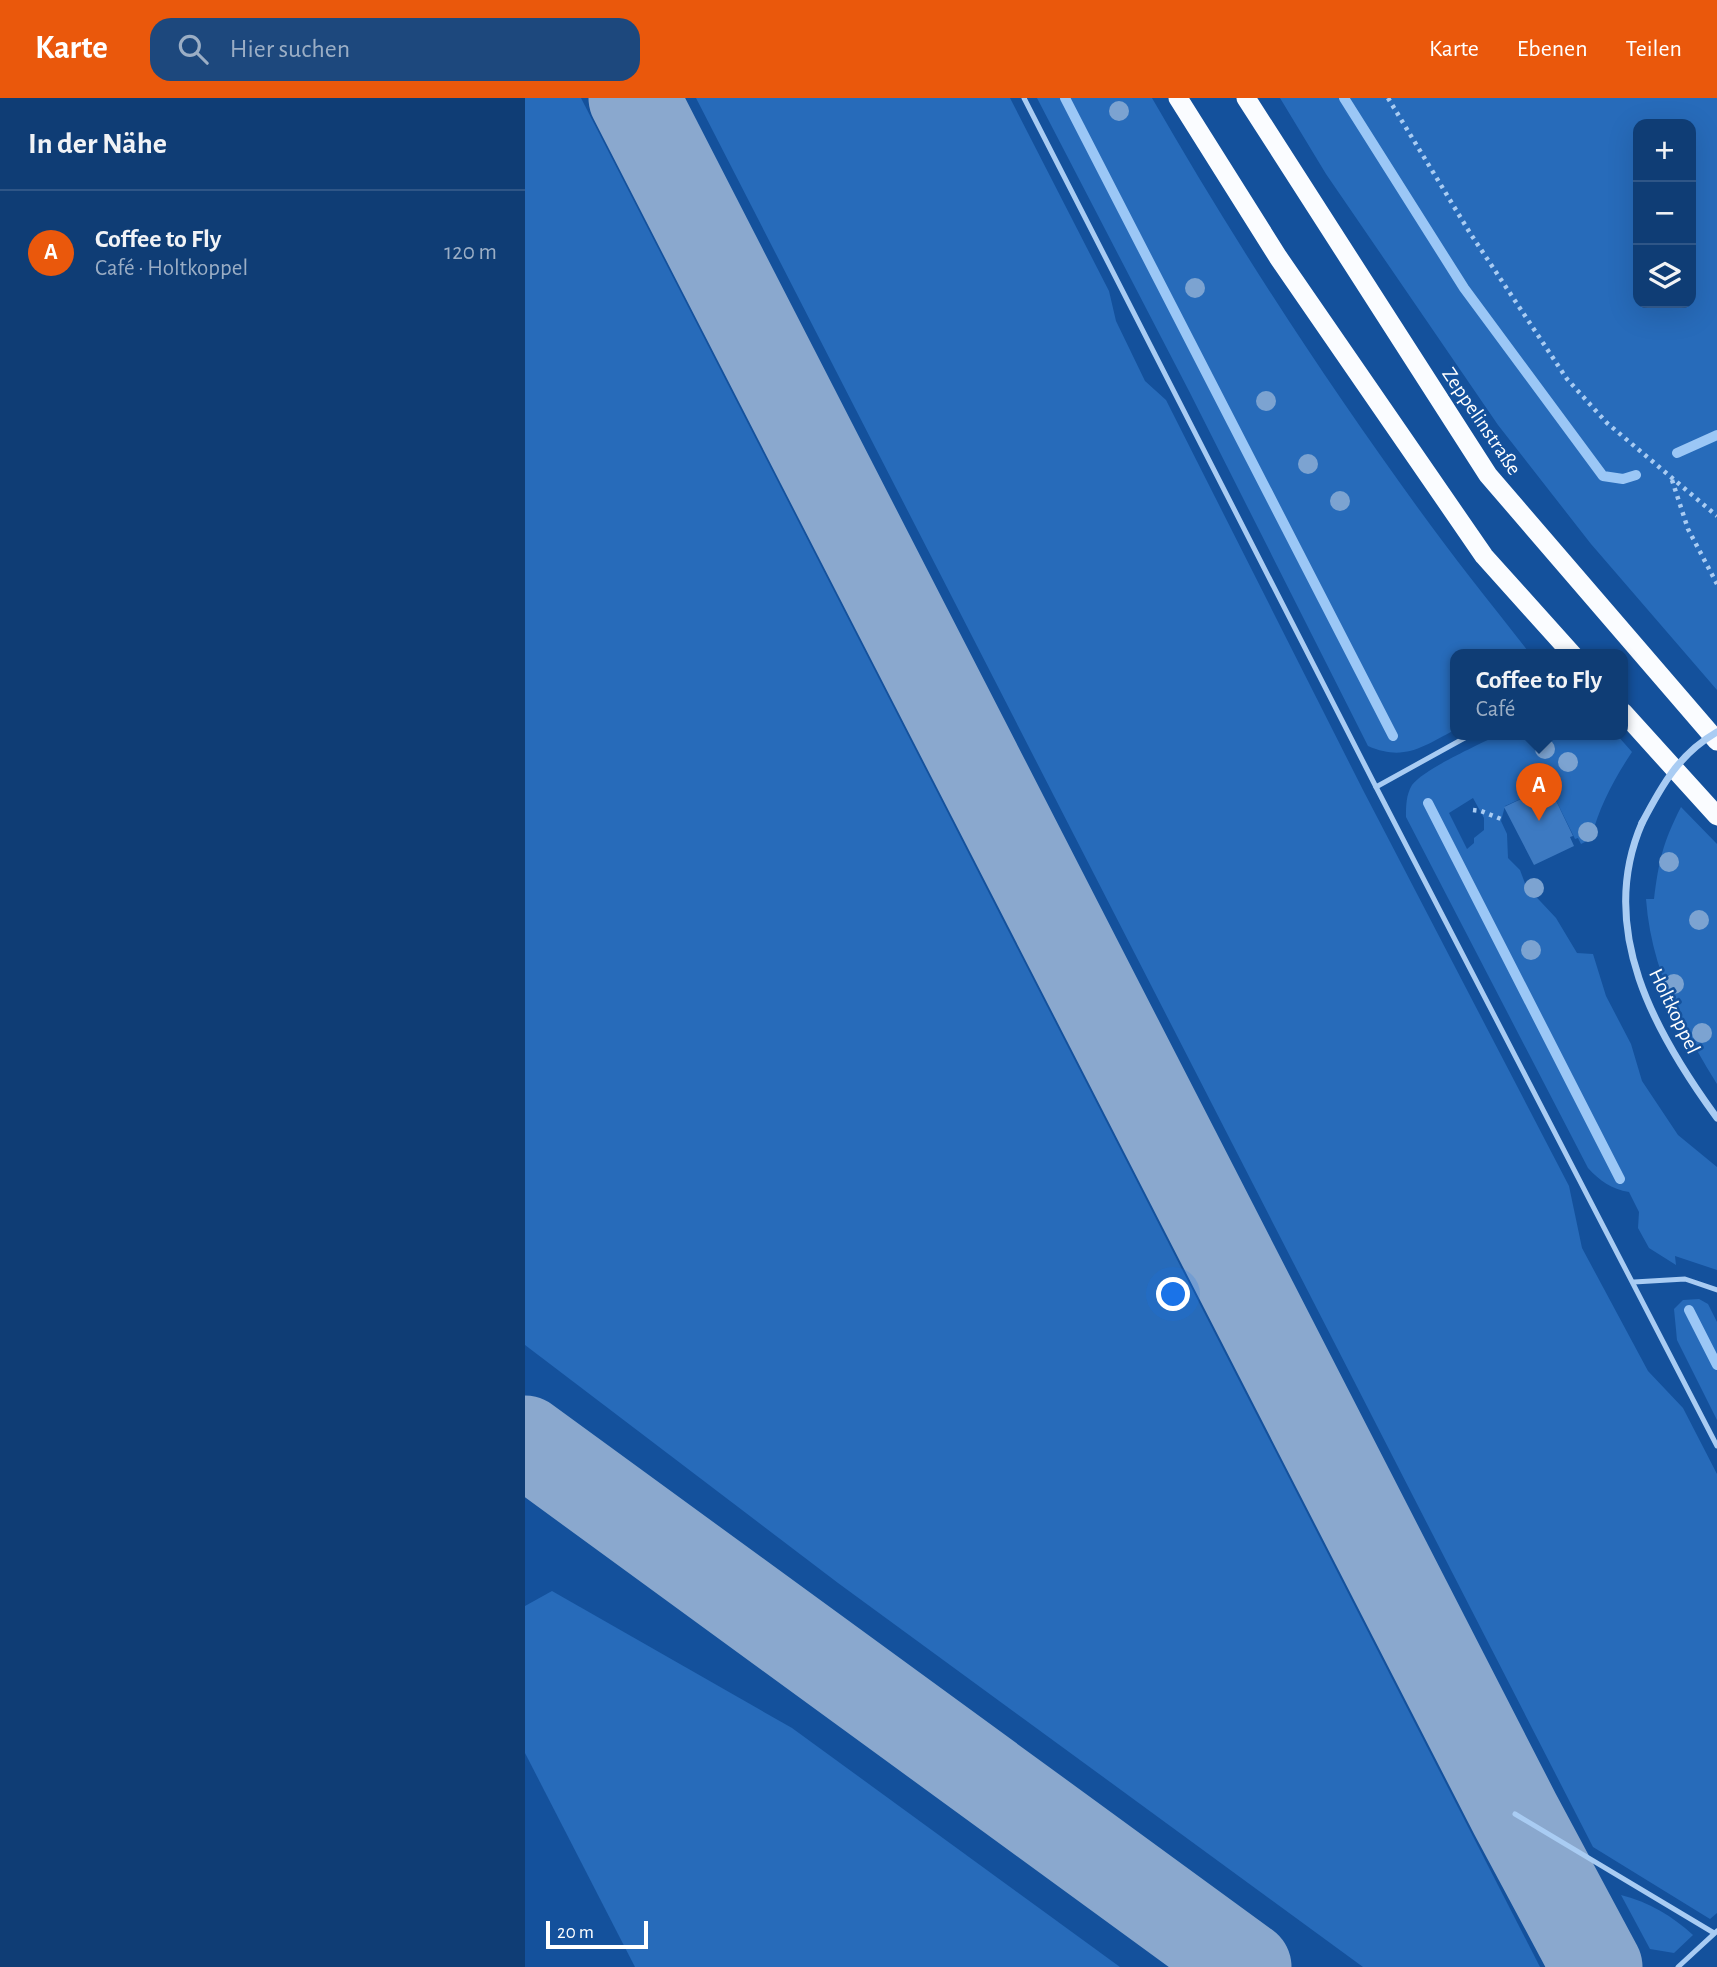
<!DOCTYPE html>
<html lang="de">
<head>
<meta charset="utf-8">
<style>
	body { margin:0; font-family:"Alegreya Sans",sans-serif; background:#1d487d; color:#f1f3f6 }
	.controls { position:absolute; right:21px; top:21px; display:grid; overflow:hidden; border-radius:14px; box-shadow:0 7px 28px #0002 }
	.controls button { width:63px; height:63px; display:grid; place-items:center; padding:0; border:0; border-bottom:2px solid #2f5687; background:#0f3d75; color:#f1f3f6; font:35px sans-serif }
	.scale { position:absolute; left:21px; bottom:18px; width:102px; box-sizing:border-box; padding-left:7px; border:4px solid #fff; border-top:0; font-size:19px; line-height:24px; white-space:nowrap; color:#fff; -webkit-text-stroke:5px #14519c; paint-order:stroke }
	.you { position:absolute; left:649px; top:1197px; width:24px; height:24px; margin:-18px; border:5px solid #fff; border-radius:50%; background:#1a73e8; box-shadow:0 0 0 10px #1a73e833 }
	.badge { display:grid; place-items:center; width:46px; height:46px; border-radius:50%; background:#ea580c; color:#fff; font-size:23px; font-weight:700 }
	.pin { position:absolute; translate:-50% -58px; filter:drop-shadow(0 2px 4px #0008) }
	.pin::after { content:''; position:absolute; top:37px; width:24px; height:21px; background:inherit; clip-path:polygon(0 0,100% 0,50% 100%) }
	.popup { position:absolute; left:925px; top:551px; width:178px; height:91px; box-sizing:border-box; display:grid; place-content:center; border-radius:14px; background:#0f3d75; filter:drop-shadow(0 2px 5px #0005); font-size:23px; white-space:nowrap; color:#9baec5 }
	.popup b { font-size:26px; color:#f1f3f6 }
	.popup::after { content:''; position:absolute; left:50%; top:100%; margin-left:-14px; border:14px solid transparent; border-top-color:#0f3d75 }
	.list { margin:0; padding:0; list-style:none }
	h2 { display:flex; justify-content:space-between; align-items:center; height:91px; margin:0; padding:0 28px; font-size:30px }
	h2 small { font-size:23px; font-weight:400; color:#9baec5 }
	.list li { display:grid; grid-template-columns:46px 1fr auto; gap:21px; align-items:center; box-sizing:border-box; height:126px; padding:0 28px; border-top:2px solid #2f5687 }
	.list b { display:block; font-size:26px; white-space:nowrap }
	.list p { margin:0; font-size:23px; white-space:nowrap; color:#9baec5 }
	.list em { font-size:23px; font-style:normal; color:#9baec5 }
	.icon { flex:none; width:38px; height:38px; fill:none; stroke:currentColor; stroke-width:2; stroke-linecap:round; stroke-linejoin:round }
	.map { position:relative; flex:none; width:1192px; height:1869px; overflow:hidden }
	header { display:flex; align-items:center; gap:42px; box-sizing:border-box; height:98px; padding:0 35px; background:#ea580c; color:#fff }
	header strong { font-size:33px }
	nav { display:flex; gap:38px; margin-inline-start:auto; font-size:24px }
	.search { width:490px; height:63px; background:#1d487d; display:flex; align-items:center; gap:18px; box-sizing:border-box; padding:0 24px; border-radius:21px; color:#9baec5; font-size:26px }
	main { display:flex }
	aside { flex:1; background:#0f3d75 }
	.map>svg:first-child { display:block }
	.green { fill:#276bba; fill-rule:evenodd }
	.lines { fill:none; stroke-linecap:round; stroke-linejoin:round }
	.stream { stroke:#9bc7f6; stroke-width:10 }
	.taxiway { stroke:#8aa8ce; stroke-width:91 }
	.building { fill:#3d7ac2 }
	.path { stroke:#a9ccf3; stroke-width:4.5; stroke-dasharray:3.5 5; stroke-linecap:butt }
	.service { stroke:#a9ccf3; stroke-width:5 }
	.minor { stroke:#a9ccf3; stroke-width:7 }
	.trunk { stroke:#fafcff; stroke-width:19 }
	.minor-bridge { stroke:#a9ccf3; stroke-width:7 }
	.tree { fill:#7ca3d1 }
	.labels { text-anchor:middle; stroke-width:5; stroke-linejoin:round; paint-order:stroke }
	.street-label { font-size:21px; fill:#fff; stroke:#14519c }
</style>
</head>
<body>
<header>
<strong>Karte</strong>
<div class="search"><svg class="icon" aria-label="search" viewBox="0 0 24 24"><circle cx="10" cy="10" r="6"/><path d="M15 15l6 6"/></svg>Hier suchen</div>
<nav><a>Karte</a><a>Ebenen</a><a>Teilen</a></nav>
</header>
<main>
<aside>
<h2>In der Nähe<small></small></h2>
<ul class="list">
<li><span class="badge">A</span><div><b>Coffee to Fly</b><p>Café · Holtkoppel</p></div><em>120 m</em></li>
</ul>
</aside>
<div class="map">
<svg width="1192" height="1869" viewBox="0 0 1192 1869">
	<rect width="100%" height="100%" fill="#14519c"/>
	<g class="green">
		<path d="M0 0H56L1015 1869H838L313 1485 0 1247Z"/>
		<path d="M171 0H485L584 193 591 223 620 283 641 302 838 692 1044 1088 1057 1150 1123 1273 1158 1310 1192 1376V1815L1185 1821 1068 1749Z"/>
		<path d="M512 0H627C708 141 797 278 893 410 929 460 968 508 1006 557H930V632C898 648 880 664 843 648L664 293Z"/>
		<path d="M755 0H1192V592L1066 446 973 327 801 76ZM1113 26H1166V205H1113Z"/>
		<path d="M973 637H1092L1107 654C1089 681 1074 709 1066 741L1056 746 1053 740 1050 741 1024 688 980 708 976 723 982 736 983 760 995 772 1001 788 1031 820 1052 855 1068 856 1081 898 1106 946 1117 983 1153 1037 1192 1069V1172L1150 1158 1151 1167 1124 1150 1113 1130 1114 1114 1104 1094C1086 1091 1075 1083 1063 1070L881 719C881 708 881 697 887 687 899 671 953 647 973 637ZM948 700 959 720V732L949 740V745L942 751 924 715Z"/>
		<path d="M1156 709 1192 746V986C1156 928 1126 870 1121 801H1129C1134 762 1138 744 1156 709Z"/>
		<path d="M1174 1201 1183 1206 1192 1224V1322L1152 1242 1149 1211 1158 1202Z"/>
		<path d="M27 1493 267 1630 595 1869H110L0 1655V1508Z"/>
		<path d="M1096 1797C1124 1804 1147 1818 1168 1837L1149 1855 1125 1851Z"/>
	</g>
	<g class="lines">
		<g class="stream">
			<path d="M540 0 868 638"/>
			<path d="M819 0 939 190 1078 378 1098 381 1111 377"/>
			<path d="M1152 355 1192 337"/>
			<path d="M903 705 1095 1081"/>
			<path d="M1164 1212 1192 1267"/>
		</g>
		<g class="taxiway">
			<path d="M109 0 990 1716 1072 1869"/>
			<path d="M0 1343 721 1869"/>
		</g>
	</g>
	<path class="building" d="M1024 688 1048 738 1045 739 1049 748 1009 767 979 709Z"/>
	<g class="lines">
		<g class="path">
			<path d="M863 0 945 135 1042 281 1082 325 1192 418"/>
			<path d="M1147 382 1163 431 1192 486"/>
			<path d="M948 712 956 713 976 721"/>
		</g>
		<g class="service">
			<path d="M499 0 851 689 1192 1348"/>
			<path d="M851 689 945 637"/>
			<path d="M1109 1184 1160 1181 1192 1192"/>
			<path d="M990 1716 1189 1835"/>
			<path d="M1153 1869 1192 1833"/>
		</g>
		<path class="minor" d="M1117 725C1071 831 1130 935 1192 1020"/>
		<g class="trunk">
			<path d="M653 0 753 159 959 458 1048 557"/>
			<path d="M721 0 963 377 1192 643"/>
			<path d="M1098 614 1192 718"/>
		</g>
		<path class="minor-bridge" d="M1117 725C1137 687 1154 656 1192 634"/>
	</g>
	<g class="tree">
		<circle cx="594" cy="13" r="10"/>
		<circle cx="670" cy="190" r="10"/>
		<circle cx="741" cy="303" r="10"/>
		<circle cx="783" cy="366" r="10"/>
		<circle cx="815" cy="403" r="10"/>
		<circle cx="1020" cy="651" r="10"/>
		<circle cx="1043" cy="664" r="10"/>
		<circle cx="1063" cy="734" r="10"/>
		<circle cx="1144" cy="764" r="10"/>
		<circle cx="1009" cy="790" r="10"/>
		<circle cx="1174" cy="822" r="10"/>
		<circle cx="1006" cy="852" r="10"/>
		<circle cx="1149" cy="886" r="10"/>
		<circle cx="1177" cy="935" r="10"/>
	</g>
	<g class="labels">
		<g class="street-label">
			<text transform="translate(957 323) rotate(56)" y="7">Zeppelinstraße</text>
			<text transform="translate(1150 913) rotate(64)" y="7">Holtkoppel</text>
		</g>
	</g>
</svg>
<div class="controls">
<button>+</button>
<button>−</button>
<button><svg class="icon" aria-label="layers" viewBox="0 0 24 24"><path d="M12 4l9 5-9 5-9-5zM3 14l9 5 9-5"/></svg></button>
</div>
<div class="scale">20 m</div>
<div class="you"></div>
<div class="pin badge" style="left:1014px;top:723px">A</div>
<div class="popup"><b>Coffee to Fly</b>Café</div>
</div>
</main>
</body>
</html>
